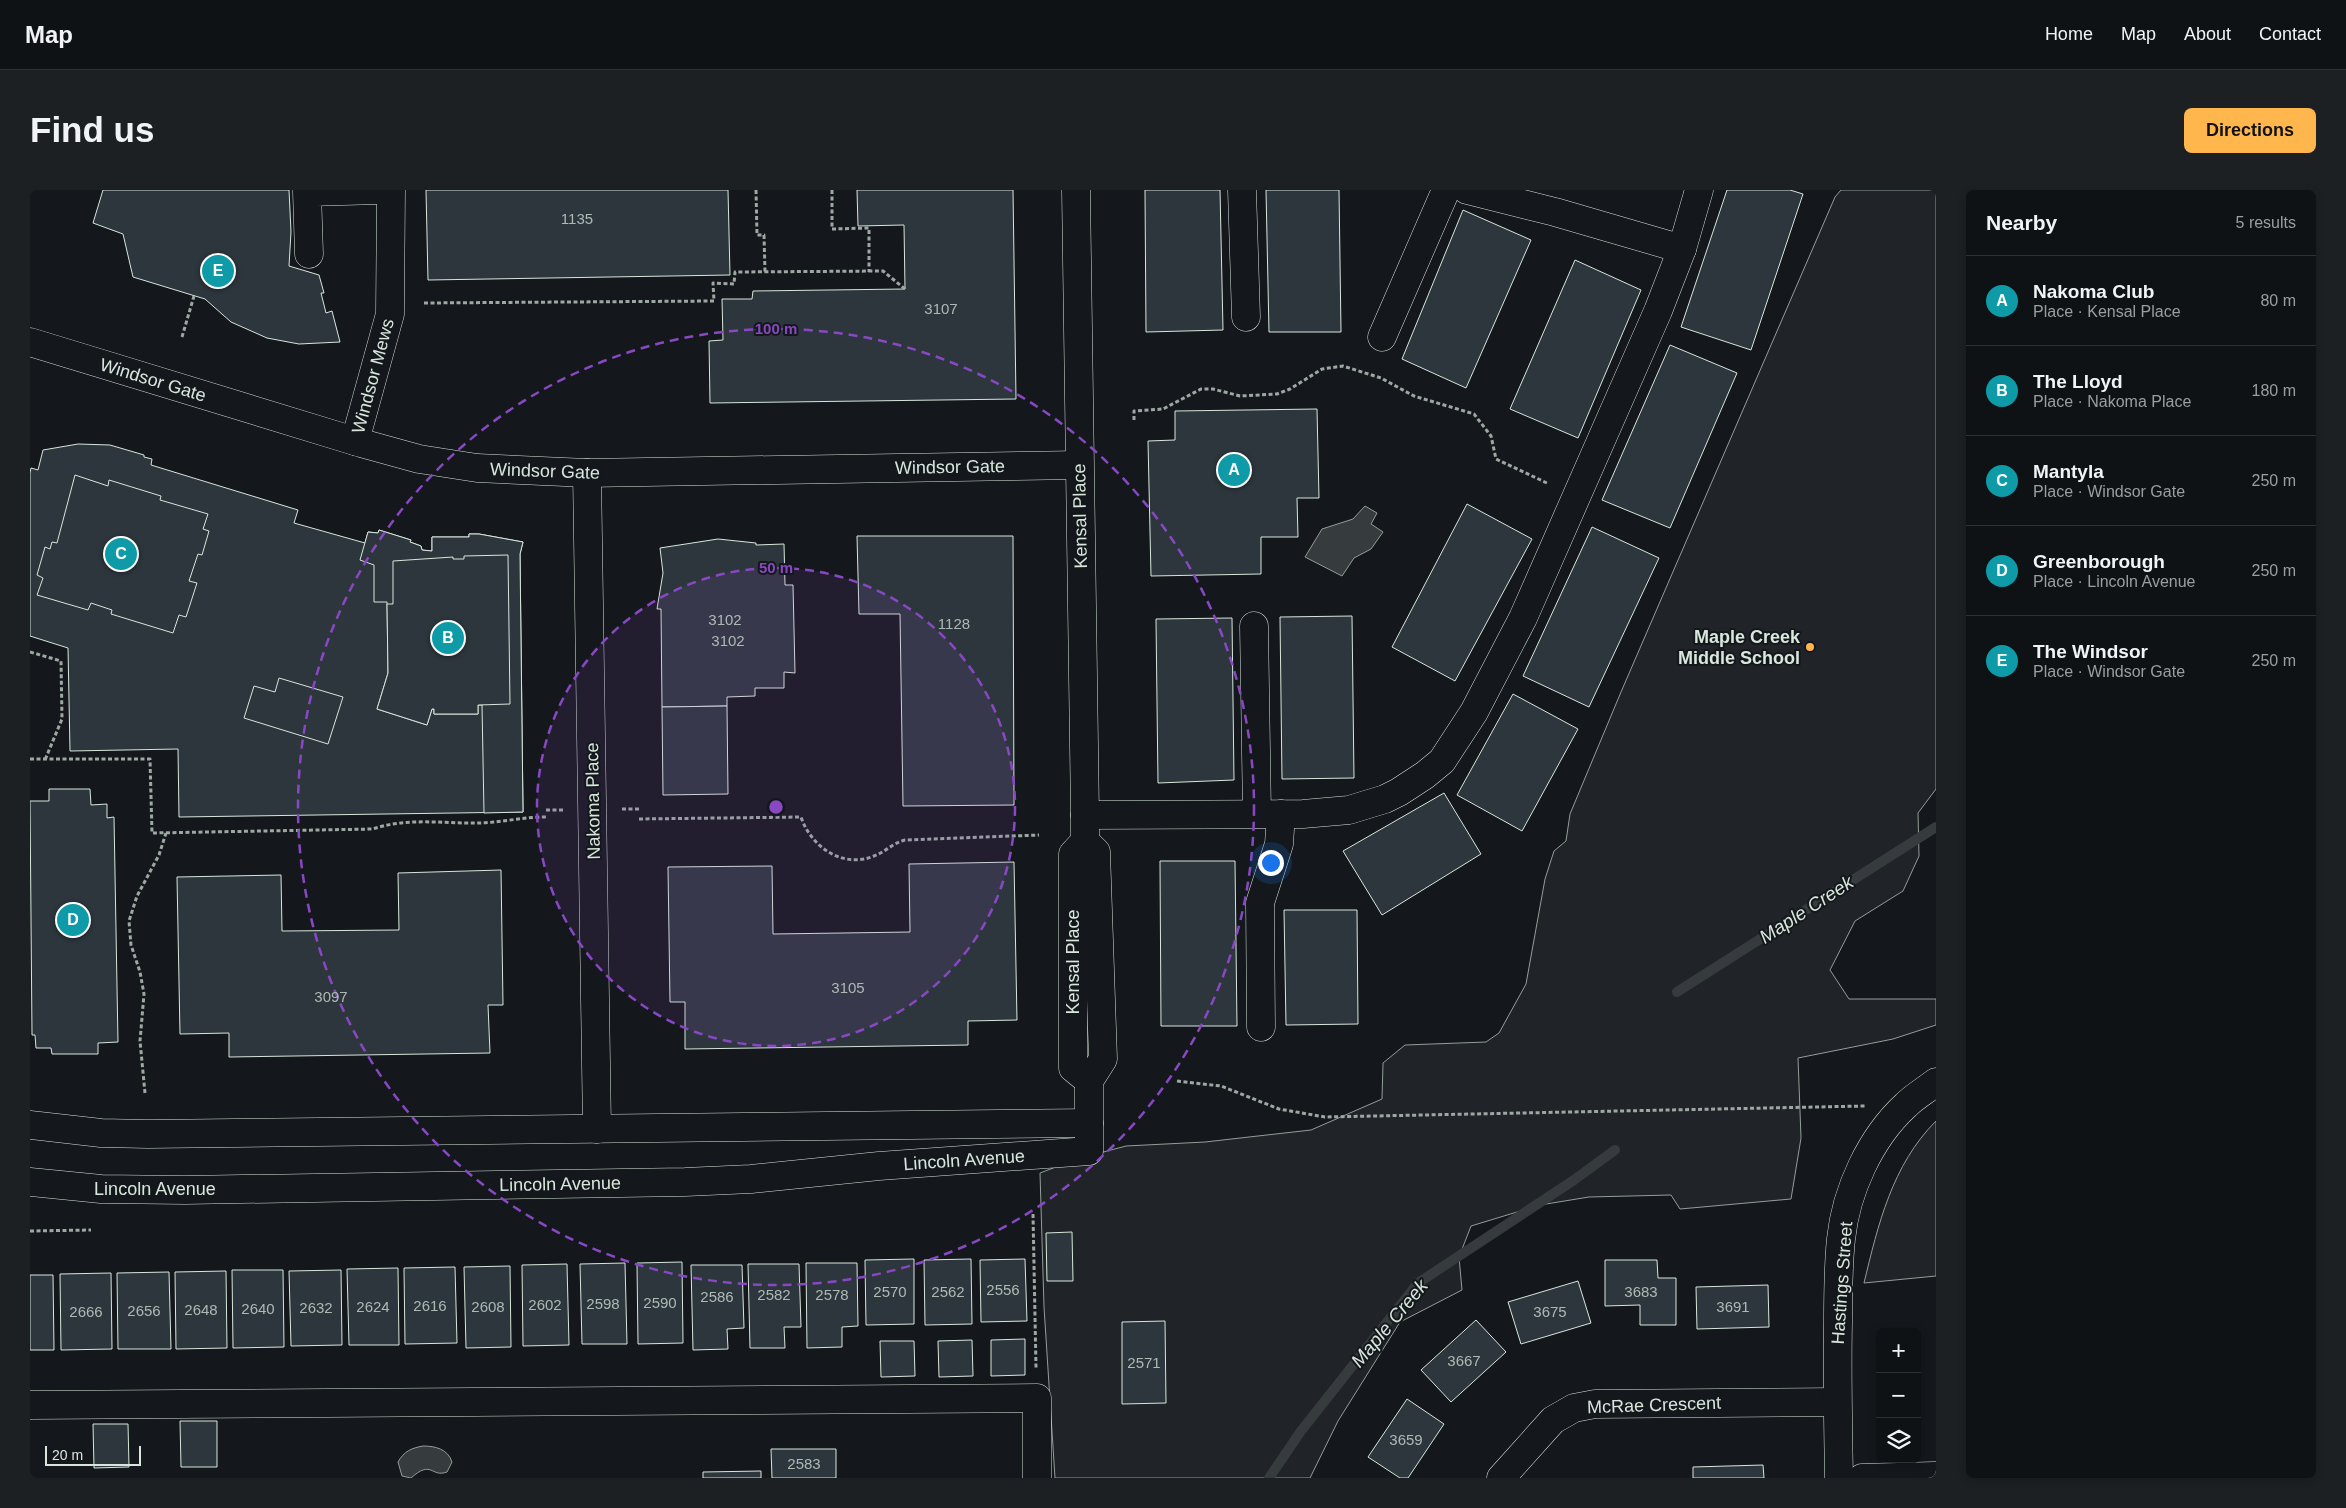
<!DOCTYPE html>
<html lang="en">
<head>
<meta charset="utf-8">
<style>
	body { margin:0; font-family:Helvetica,sans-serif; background:#1d2022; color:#f1f3f6 }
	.controls { position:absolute; right:15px; bottom:15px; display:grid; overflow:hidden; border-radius:8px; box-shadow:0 2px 8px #0003 }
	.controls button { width:45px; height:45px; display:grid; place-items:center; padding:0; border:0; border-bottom:1px solid #2f3234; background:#0f1215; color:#f1f3f6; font:25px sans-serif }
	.scale { position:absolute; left:15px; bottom:12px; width:96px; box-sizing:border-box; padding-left:5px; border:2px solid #d8e6dc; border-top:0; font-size:14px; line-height:18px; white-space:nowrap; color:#d8e6dc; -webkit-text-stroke:4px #14181c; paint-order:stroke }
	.you { position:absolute; left:1240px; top:672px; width:18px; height:18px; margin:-12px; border:4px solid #fff; border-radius:50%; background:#1a73e8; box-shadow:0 0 0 8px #1a73e833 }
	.badge { display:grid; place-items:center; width:32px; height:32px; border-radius:50%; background:#ffb74d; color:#fff; font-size:16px; font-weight:700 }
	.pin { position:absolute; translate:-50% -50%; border:2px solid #fff; box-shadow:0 1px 5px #0006 }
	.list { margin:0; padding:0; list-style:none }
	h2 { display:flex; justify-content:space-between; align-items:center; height:65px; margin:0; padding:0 20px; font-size:21px }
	h2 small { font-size:16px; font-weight:400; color:#9b9ea0 }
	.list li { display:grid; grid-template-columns:32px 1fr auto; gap:15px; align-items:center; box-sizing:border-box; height:90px; padding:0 20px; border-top:1px solid #2f3234 }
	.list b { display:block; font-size:19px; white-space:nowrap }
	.list p { margin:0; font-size:16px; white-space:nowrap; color:#9b9ea0 }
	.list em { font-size:16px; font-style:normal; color:#9b9ea0 }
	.icon { flex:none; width:28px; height:28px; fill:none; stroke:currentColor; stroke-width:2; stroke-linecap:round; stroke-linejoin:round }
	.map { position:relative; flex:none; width:1906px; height:1288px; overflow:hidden; border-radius:8px }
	header { display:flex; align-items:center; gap:30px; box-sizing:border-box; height:70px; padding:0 25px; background:#0f1215; border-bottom:1px solid #2f3234 }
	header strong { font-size:24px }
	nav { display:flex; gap:28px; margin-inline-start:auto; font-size:18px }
	.intro { display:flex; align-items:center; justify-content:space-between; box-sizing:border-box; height:120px; padding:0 30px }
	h1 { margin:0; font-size:35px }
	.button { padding:12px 22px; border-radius:8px; background:#ffb74d; color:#111; font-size:18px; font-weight:700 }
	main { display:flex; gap:30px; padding:0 30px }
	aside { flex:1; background:#0f1215; border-radius:8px; box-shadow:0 2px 8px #0003 }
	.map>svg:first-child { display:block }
	.green { fill:#202428; stroke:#939e99 }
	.water { fill:#363b3e; stroke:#939e99 }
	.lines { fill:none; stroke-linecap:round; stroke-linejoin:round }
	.stream { stroke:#363b3e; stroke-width:10 }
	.building { fill:#2c363c; stroke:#d8e6dc }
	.minor-casing { stroke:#d8e6dc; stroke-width:29 }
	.path { stroke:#9da8a2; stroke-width:3; stroke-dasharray:4 2.5; stroke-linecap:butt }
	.minor { stroke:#14181c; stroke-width:28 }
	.ring { fill:none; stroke:#8948c3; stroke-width:2.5; stroke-dasharray:9 6 }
	.poi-dot { fill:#ffb74d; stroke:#14181c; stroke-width:2 }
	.labels { text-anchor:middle; stroke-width:4; stroke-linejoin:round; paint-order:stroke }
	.number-label { font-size:15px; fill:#adbab4 }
	.street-label { font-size:18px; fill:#d8e6dc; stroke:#14181c }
	.poi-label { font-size:18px; font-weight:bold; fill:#d8e6dc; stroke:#14181c; text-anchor:end }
	.water-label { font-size:19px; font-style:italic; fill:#d8e6dc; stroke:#14181c }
	.centre { fill:#8948c3; stroke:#14181c; stroke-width:2.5 }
	.ring-label { font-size:15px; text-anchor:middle; font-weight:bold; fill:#8948c3; stroke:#14181c; stroke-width:4; stroke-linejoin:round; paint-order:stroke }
</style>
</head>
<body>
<header>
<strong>Map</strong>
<nav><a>Home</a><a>Map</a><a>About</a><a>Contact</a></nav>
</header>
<div class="intro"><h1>Find us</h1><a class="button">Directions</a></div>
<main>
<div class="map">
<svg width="1906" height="1288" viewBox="0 0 1906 1288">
	<rect width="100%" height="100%" fill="#14181c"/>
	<g class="green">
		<path d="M1811 0H1906V599L1888 623 1889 666 1873 701 1825 731 1800 780 1819 809H1906V835L1863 849 1768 868 1771 948 1761 1009 1650 1019 1641 1005 1559 1007 1510 1015 1441 1036 1429 1067 1432 1100 1370 1132 1308 1231 1280 1288H1025L1014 1117 1010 983 1047 969 1096 956 1175 952 1281 940 1352 909 1353 873 1375 855 1456 852 1469 843 1496 794 1515 689 1524 661 1536 651 1540 624 1591 502 1805 7Z"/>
		<path d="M1906 931V1086L1834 1093C1848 1035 1862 975 1906 931Z"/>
	</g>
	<g class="water">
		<path d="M1335 316 1347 323 1341 334 1353 342 1341 359 1324 368 1312 386 1275 367 1292 339 1323 329Z"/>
		<path d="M393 1256C405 1256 418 1259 422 1272L417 1282C401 1288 402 1269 381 1288L372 1286 368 1272C374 1261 382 1258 393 1256Z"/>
	</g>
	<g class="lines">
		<g class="stream">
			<path d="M1647 802 1906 637"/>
			<path d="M1239 1288 1271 1241 1388 1093 1544 990 1585 960"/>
		</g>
	</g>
	<g class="building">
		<path d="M73 0H259L261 42 259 76 289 85 294 103H291L296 123 302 121 310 152 269 154 237 148 201 132 175 109 103 87 93 44 63 33Z"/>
		<path d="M396 0H698L700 85 398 90Z"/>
		<path d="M827 0H983L986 209 680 213 679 151 693 150 692 109H722L723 101 875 99 874 35 828 36Z"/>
		<path d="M1115 0H1190L1193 140 1116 142Z"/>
		<path d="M1236 0H1309L1311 142H1239Z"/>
		<path d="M1697 0H1760L1773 4 1721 160 1651 137Z"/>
		<path d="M1433 20 1501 50 1436 198 1372 169Z"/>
		<path d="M1545 70 1611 100 1548 248 1480 219Z"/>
		<path d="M1640 155 1707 183 1640 338 1572 310Z"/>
		<path d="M1287 219 1289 308H1267L1268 347H1231V384L1121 386 1118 251 1145 250V221Z"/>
		<path d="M48 254 80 255 114 265V267L122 269 121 275 268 320 264 333 335 353 338 342 348 343 349 340 381 350 380 352 391 356 392 360 402 361V347H439V344H449L493 352 490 364 493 622 149 627 148 559 40 561 38 458 0 446V283L1 278 8 280 13 260Z"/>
		<path d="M45 285 78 296 79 290 131 306 130 310 178 324 173 339 179 341 172 365 168 364 159 391 167 393 156 427 149 425 143 443 81 424 82 420 61 413 58 420 7 405 13 388 7 385 15 357 20 359 22 352 27 353Z"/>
		<path d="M1437 314 1502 349 1425 491 1362 457Z"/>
		<path d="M1562 337 1629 368 1559 517 1493 486Z"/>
		<path d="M349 340 381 350 380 352 391 356 392 360 402 361V347H439V344H449L493 352 490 364 493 622 454 623 452 515H448V524H404V519H402L397 535 347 519 358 483 357 412H344V375L330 370 338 342 348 343Z"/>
		<path d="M827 346H983L984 615 873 616 870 424H829Z"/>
		<path d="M688 349 726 353V355L754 354 755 395H763L765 483 754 482V498H725V506L697 507V516L632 517 631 419H627L633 383 630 358Z"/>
		<path d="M478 365 480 514 448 515V524H404V519H402L397 535 347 519 358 483 357 414H363V371L423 367V369H434V366Z"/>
		<path d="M1322 426 1324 588 1252 589 1250 427Z"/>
		<path d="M1202 428 1204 590 1128 593 1126 429Z"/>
		<path d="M249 488 313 507 298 554 214 528 224 496 245 502Z"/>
		<path d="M1483 504 1548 539 1492 641 1427 605Z"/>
		<path d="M697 516 698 604 633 605 632 517Z"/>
		<path d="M19 599H60L61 615 77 614V628L84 627 88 852 68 853V864H22L21 858H6L5 845H2L0 611H19Z"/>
		<path d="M1414 603 1451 664 1352 725 1313 661Z"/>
		<path d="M1130 671H1205L1207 836H1131Z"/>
		<path d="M984 672 987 830 938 831V855L655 859V812H640L638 677 742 676 743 744 880 742 879 674Z"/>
		<path d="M471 680 473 815H458L460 863 199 867V843L150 844 147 687 251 685 252 741 369 740 368 683Z"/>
		<path d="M1254 720H1327L1328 834 1256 835Z"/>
		<path d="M1042 1042 1043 1091H1017L1016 1043Z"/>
		<path d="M884 1069V1134L836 1135 835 1070Z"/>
		<path d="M941 1069 942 1134 895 1135 894 1070Z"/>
		<path d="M995 1069 997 1131 951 1132 950 1070Z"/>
		<path d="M1575 1070H1627L1628 1088H1646V1135H1610V1115L1575 1116Z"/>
		<path d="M652 1072 653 1153 608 1154 607 1073Z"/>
		<path d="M595 1073 597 1154H552L550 1074Z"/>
		<path d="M776 1073H827L828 1136 812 1137V1157L777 1158Z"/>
		<path d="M537 1074 539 1155 493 1156 492 1075Z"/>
		<path d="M718 1074H769L771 1137H754L755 1158H720Z"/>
		<path d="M661 1075H712L714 1138 697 1139 698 1159 663 1160Z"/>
		<path d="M480 1076 481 1157 436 1158 434 1077Z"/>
		<path d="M425 1077 427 1153 375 1154 374 1078Z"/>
		<path d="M368 1078 369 1155H319L317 1079Z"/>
		<path d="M202 1080H253L254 1157 203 1158Z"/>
		<path d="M311 1080 312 1155 261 1156 259 1081Z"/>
		<path d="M196 1081 197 1158 146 1159 145 1082Z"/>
		<path d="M139 1082 141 1159H88L87 1083Z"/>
		<path d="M81 1083 82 1159 31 1160 30 1084Z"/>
		<path d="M0 1085H23L24 1160H0Z"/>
		<path d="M1548 1091 1561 1133 1491 1154 1478 1112Z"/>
		<path d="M1738 1095 1739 1137 1667 1139 1666 1097Z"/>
		<path d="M1446 1130 1476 1162 1421 1212 1391 1180Z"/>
		<path d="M1135 1131 1136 1213 1092 1214V1132Z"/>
		<path d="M995 1149V1185L961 1186V1150Z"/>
		<path d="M942 1150 943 1186 909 1187 908 1151Z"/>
		<path d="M850 1151H884L885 1186 851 1187Z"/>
		<path d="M1377 1209 1414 1234 1378 1288H1370L1338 1267Z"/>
		<path d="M150 1231H187V1277H151Z"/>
		<path d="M63 1234H98L99 1277 64 1278Z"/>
		<path d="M741 1259H806V1288H742Z"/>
		<path d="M1733 1275 1734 1288H1663V1277Z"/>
		<path d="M731 1281V1288H673V1282Z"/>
	</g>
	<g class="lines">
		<g class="minor-casing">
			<g id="minor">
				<path d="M1046 0 1055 625V651L1043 664V878L1059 891"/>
				<path d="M1212 0 1216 127"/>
				<path d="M1437 0 1525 22 1652 59 1669 0"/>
				<path d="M279 64 277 2 349 0"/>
				<path d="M1352 147 1416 0"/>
				<path d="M0 152 331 253 389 269 447 278 557 283 1049 275"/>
				<path d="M325 251 360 124 361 0"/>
				<path d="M557 283 567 939"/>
				<path d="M1224 436 1227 624"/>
				<path d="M1055 625 1273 624 1319 620 1355 609 1369 602 1395 585 1412 571 1444 522 1493 428 1628 121 1652 59"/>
				<path d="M1231 837 1230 713 1249 654 1251 624"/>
				<path d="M0 935 71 943 118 944 1059 933"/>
				<path d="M0 992 71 999 155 1000 655 992 721 989 849 976 1059 961V891L1073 869 1066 662 1055 651"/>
				<path d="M0 1215 1007 1208V1288"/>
				<path d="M1471 1288 1523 1230 1544 1218 1565 1214 1807 1212"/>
				<path d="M1809 1288C1808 1236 1807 1184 1808 1133 1808 1105 1808 1077 1811 1049 1816 1001 1840 948 1876 915 1885 906 1896 900 1906 892"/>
				<path d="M1832 1288 1904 1286V1288"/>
			</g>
		</g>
		<g class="path">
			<path d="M726 0 727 45H734L735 82"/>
			<path d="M802 0V39L839 38V82"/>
			<path d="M394 113 684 111 683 93 704 94 705 82 853 81 875 99"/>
			<path d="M152 147 164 106"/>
			<path d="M1104 230V221L1133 219 1171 199H1183L1210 206 1247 204 1260 199 1292 179 1313 176 1351 188 1384 206 1444 224 1461 246 1466 269 1519 294"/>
			<path d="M0 462 31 471 32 529 15 570"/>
			<path d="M0 569H120L122 643 343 639C377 627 415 634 451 633 473 632 494 627 516 627"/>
			<path d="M592 619H609"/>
			<path d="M516 620H533"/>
			<path d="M609 629 771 627C781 657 813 679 844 666 855 662 863 653 875 650L1009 645"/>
			<path d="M1147 891 1191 896 1249 919 1295 927 1835 916"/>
			<path d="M115 903 110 851 114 804 110 782 101 755 99 731 107 706 129 665 136 643"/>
			<path d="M1003 1024 1006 1178"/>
			<path d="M0 1041 61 1040"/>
		</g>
		<use href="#minor" class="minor"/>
	</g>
	<circle cx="746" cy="617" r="239" fill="#8948c3" fill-opacity=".12"/>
	<g class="ring">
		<circle cx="746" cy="617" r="239"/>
		<circle cx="746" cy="617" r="478"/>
	</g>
	<circle class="poi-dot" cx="1780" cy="457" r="5"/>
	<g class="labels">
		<g class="number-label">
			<text x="547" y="34">1135</text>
			<text x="911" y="124">3107</text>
			<text x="695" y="435">3102</text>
			<text x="924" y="439">1128</text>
			<text x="698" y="456">3102</text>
			<text x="818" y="803">3105</text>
			<text x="301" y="812">3097</text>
			<text x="973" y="1105">2556</text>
			<text x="860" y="1107">2570</text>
			<text x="918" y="1107">2562</text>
			<text x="1611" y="1107">3683</text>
			<text x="744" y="1110">2582</text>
			<text x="802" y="1110">2578</text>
			<text x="687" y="1112">2586</text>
			<text x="630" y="1118">2590</text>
			<text x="573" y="1119">2598</text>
			<text x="515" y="1120">2602</text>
			<text x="400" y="1121">2616</text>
			<text x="343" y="1122">2624</text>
			<text x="458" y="1122">2608</text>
			<text x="1703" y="1122">3691</text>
			<text x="286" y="1123">2632</text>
			<text x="228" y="1124">2640</text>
			<text x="171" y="1125">2648</text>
			<text x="114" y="1126">2656</text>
			<text x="56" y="1127">2666</text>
			<text x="1520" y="1127">3675</text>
			<text x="1434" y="1176">3667</text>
			<text x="1114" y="1178">2571</text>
			<text x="1376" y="1255">3659</text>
			<text x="774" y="1279">2583</text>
		</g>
		<g class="street-label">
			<text transform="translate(343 186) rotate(-75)" y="6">Windsor Mews</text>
			<text transform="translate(123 190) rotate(17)" y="6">Windsor Gate</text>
			<text transform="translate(920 277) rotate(-1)" y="6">Windsor Gate</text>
			<text transform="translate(515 281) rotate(2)" y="6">Windsor Gate</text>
			<text transform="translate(1050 326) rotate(-91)" y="6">Kensal Place</text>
			<text transform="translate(563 611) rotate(-91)" y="6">Nakoma Place</text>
			<text transform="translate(1043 772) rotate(-90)" y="6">Kensal Place</text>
			<text transform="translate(934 970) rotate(-4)" y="6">Lincoln Avenue</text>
			<text transform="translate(530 994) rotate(-1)" y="6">Lincoln Avenue</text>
			<text x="125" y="1005">Lincoln Avenue</text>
			<text transform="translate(1812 1093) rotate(-86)" y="6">Hastings Street</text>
			<text transform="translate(1624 1215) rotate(-2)" y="6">McRae Crescent</text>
		</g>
		<g class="poi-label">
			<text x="1770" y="453">Maple Creek<tspan x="1770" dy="21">Middle School</tspan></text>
		</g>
		<g class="water-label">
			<text transform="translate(1776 719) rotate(-33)" y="7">Maple Creek</text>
			<text transform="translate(1359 1133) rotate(-50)" y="7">Maple Creek</text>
		</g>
	</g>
	<circle cx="746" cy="617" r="8" class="centre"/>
	<g class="ring-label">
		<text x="746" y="144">100 m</text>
		<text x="746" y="383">50 m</text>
	</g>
</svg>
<div class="controls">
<button>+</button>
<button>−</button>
<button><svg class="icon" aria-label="layers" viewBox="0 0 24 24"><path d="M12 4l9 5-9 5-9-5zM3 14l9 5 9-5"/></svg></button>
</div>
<div class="scale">20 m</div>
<div class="you"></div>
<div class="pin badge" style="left:1204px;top:280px;background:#0f9aa8">A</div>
<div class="pin badge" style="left:418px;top:448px;background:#0f9aa8">B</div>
<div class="pin badge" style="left:91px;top:364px;background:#0f9aa8">C</div>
<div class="pin badge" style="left:43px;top:730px;background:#0f9aa8">D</div>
<div class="pin badge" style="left:188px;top:81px;background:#0f9aa8">E</div>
</div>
<aside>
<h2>Nearby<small>5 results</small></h2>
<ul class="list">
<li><span class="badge" style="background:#0f9aa8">A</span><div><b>Nakoma Club</b><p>Place · Kensal Place</p></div><em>80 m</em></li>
<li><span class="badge" style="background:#0f9aa8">B</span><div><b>The Lloyd</b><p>Place · Nakoma Place</p></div><em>180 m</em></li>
<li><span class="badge" style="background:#0f9aa8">C</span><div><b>Mantyla</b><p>Place · Windsor Gate</p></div><em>250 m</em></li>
<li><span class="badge" style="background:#0f9aa8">D</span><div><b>Greenborough</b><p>Place · Lincoln Avenue</p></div><em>250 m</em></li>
<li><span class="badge" style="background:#0f9aa8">E</span><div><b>The Windsor</b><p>Place · Windsor Gate</p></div><em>250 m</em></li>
</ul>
</aside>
</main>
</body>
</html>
